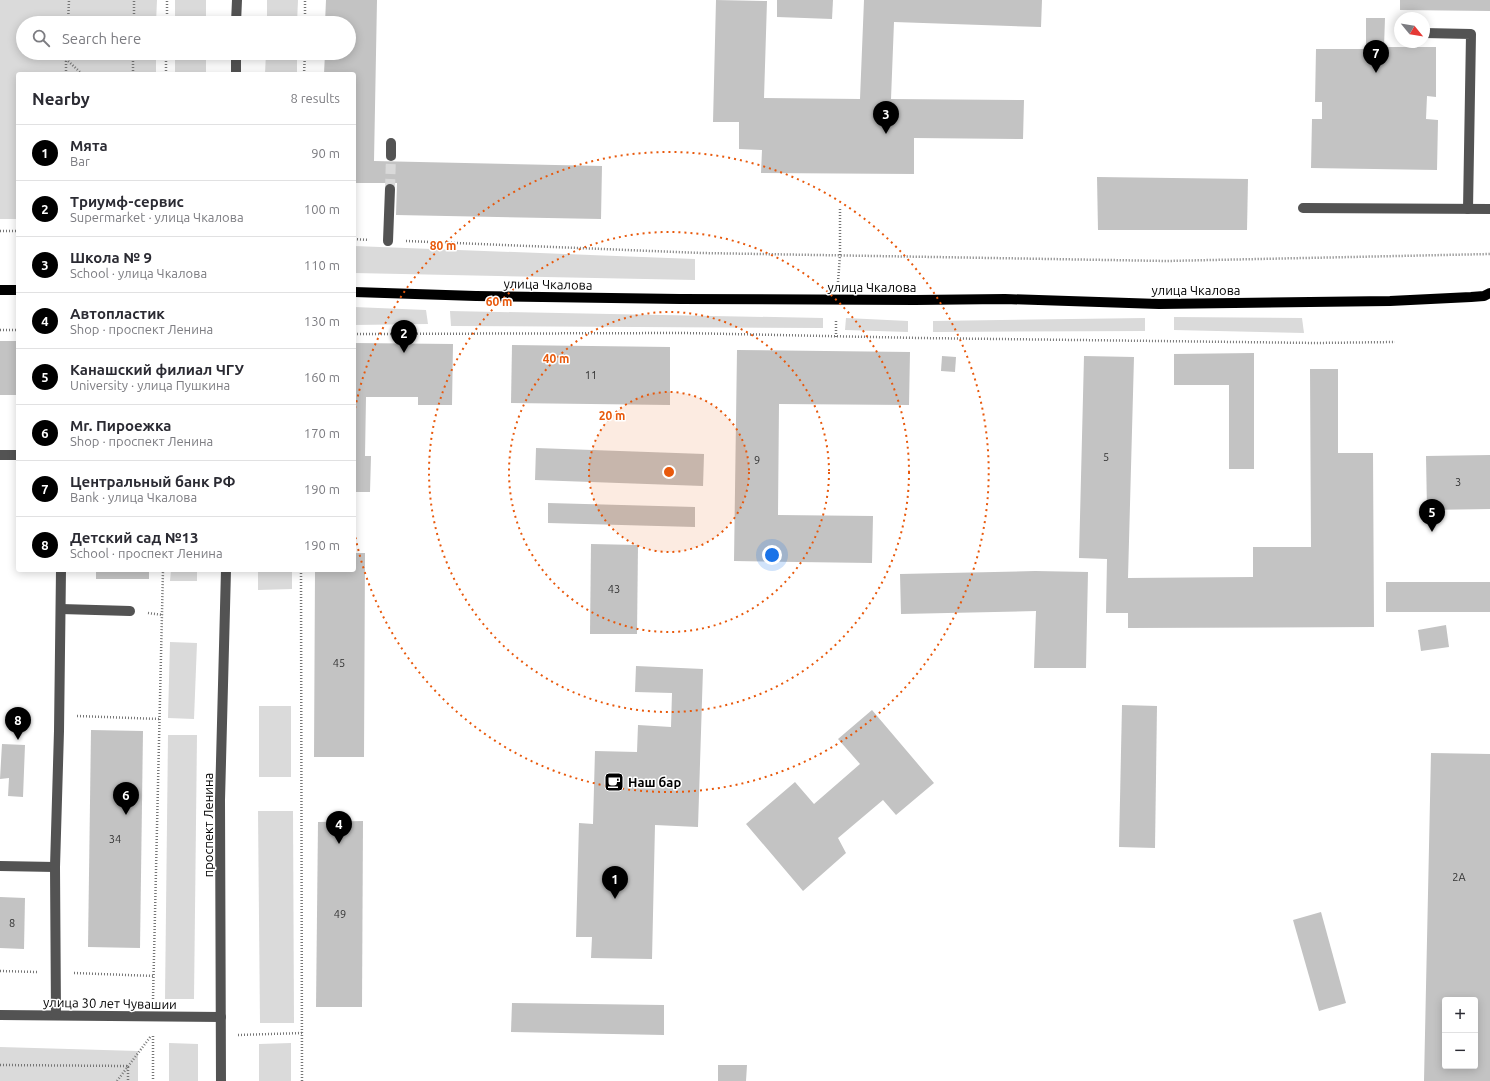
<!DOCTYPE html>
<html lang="en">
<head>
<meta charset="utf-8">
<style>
	body { margin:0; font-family:Ubuntu,sans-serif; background:#f2f2f3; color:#2b2b33 }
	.controls { position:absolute; right:12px; bottom:12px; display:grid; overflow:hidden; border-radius:4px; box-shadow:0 2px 10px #0003 }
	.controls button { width:36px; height:36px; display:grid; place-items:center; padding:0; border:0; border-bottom:1px solid #e1e1e2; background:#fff; color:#2b2b33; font:20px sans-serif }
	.compass { position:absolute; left:1394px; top:12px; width:36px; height:36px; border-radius:50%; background:#fff; box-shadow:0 2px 10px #0003; rotate:120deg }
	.you { position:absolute; left:772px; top:555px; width:14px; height:14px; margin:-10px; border:3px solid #fff; border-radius:50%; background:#1a73e8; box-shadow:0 0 0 6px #1a73e833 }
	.badge { display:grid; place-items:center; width:26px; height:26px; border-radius:50%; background:#000; color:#fff; font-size:13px; font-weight:700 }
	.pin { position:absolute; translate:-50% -33px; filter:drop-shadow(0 1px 2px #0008) }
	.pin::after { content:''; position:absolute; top:21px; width:14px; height:12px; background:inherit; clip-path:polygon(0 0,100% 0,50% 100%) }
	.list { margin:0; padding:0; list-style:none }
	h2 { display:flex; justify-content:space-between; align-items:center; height:52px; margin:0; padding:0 16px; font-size:17px }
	h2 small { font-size:13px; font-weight:400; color:#7c7c81 }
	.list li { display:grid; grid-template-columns:26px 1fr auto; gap:12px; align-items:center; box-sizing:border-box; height:56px; padding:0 16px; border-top:1px solid #e1e1e2 }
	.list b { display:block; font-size:15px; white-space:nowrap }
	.list p { margin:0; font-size:13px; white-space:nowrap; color:#7c7c81 }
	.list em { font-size:13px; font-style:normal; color:#7c7c81 }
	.icon { flex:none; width:22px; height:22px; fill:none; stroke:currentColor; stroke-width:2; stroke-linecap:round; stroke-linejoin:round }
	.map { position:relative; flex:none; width:1490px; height:1081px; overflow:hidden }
	.search { position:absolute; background:#fff; box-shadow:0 2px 10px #0003; left:16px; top:16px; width:340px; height:44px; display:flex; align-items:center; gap:10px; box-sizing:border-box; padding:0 14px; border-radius:22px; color:#7c7c81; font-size:15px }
	.panel { position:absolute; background:#fff; box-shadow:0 2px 10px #0003; left:16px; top:72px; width:340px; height:500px; border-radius:4px }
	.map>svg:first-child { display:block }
	.green { fill:#dadada }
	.building { fill:#c3c3c3; fill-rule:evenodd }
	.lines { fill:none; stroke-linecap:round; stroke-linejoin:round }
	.minor-tunnel { stroke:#d9d9d9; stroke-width:10; stroke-dasharray:10 5; stroke-linecap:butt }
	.path { stroke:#757575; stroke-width:2.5; stroke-dasharray:1 2; stroke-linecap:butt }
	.minor { stroke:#535353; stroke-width:10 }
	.major { stroke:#000; stroke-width:10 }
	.ring { fill:none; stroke:#e8590c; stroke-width:2; stroke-dasharray:2 4 }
	.labels { text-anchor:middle; stroke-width:3; stroke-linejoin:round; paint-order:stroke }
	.number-label { font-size:11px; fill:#313131 }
	.street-label { font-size:13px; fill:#000; stroke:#fff }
	.poi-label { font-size:13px; font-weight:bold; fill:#000; stroke:#fff; text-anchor:start }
	.centre { fill:#e8590c; stroke:#fff; stroke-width:2 }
	.ring-label { font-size:12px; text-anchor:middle; font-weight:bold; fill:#e8590c; stroke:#fff; stroke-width:3; stroke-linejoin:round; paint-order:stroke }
</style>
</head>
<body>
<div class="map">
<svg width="1490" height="1081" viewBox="0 0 1490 1081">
	<rect width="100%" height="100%" fill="#fff"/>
	<g class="green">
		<path d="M0 0H157L156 23H23V53H156V74H18V219H0Z"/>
		<rect x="175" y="0" width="31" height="23"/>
		<path d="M267 0H298L297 23H267Z"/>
		<rect x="175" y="53" width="31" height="21"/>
		<path d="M266 53H297V74H265Z"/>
		<path d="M354 246 695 259V280L354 273Z"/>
		<path d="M354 307 426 310 428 324 354 325Z"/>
		<path d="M450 311 823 318V328L451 326Z"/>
		<path d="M1174 317 1302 318 1304 333 1174 330Z"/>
		<path d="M846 318 908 321V332L845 330Z"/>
		<path d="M1145 318V331L933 332V321Z"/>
		<path d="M171 570H197V581H170Z"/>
		<path d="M258 570H292V589L258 590Z"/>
		<path d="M170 642 197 643 194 719 168 718Z"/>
		<rect x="259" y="706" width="32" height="71"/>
		<path d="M168 735H197L194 999H165Z"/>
		<path d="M258 811H293L294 1023H260Z"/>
		<path d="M169 1043 198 1044V1081H169Z"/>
		<path d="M291 1043V1081H259V1044Z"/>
		<path d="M0 1047 138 1051V1081H0Z"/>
	</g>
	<g class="building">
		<path d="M326 0H377L374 161 602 166 601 219 396 215 397 183H354V74H324L325 53H349V23H325Z"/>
		<path d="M716 0 767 1 764 98 860 99 864 0H1042L1041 27 894 22 891 99 1024 100 1023 139 914 138V174L761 173 762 150 739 149V122H713Z"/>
		<path d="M777 0H833L832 19 777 17Z"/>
		<path d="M1400 0H1490V11L1400 10Z"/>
		<path d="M1366 18H1385L1384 47H1436V97L1427 96 1426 119 1438 120 1437 170 1311 168 1312 119H1322V102H1315L1316 49H1366Z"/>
		<path d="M1097 177 1248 179 1247 230H1098Z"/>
		<rect x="0" y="341" width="18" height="54"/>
		<path d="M354 343 453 344 452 405H418V397H366L365 456H371L370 492H354Z"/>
		<path d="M512 345 670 347V405L511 403Z"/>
		<path d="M737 350 910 352 909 405 779 404 778 515 873 516 872 563 734 561Z"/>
		<path d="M1254 353V469H1229V385H1174V354Z"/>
		<path d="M942 356 956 357 955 372 941 371Z"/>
		<path d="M1084 356 1134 357 1128 578 1253 577V547H1311L1310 369H1338V453H1373L1374 627 1128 628V613H1106L1107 559 1079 558Z"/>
		<path d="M536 448 704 454 703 486 535 480Z"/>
		<path d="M1490 455V509L1427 510 1426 456Z"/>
		<path d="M548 503 695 507V527L548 523Z"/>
		<path d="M591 544 638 545 637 634H590Z"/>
		<path d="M354 553H365L364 757H314L315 570H354Z"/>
		<rect x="96" y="570" width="53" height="9"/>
		<path d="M1035 571 1088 572 1086 668H1034L1036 611 901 614 900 574Z"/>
		<rect x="1386" y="582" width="104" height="30"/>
		<path d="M1446 625 1449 647 1421 651 1418 630Z"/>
		<path d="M636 666 703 669 698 827 655 825 652 959 591 958 592 937H576L579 823 593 824 595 751 637 752 638 725 671 727 672 693 635 692Z"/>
		<path d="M1122 705 1157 706 1155 848 1119 847Z"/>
		<path d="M872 710 934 783 896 815 883 800 838 838 846 853 803 891 746 824 795 782 814 804 860 764 838 739Z"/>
		<path d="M91 730 143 731 140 948 88 947Z"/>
		<path d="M2 744 25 745 23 797 8 796 9 778 0 779Z"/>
		<path d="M1431 753 1490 754V1081H1424ZM1445 1000H1475V1066H1445Z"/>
		<path d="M363 821 362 1007H316L318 822Z"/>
		<path d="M0 897 25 898 24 949 0 948Z"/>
		<path d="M1321 912 1346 1003 1319 1011 1293 920Z"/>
		<path d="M512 1003 664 1005V1035L511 1032Z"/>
		<path d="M718 1065H747L746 1081H718Z"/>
	</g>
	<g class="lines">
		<path class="minor-tunnel" d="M390 189 391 156"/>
		<g class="path">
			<path d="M68 23 69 0"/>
			<path d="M134 23V0"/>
			<path d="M167 23V0"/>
			<path d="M305 23V0"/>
			<path d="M66 59 82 74"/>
			<path d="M66 74V53"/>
			<path d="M133 74V53"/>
			<path d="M166 74V53"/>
			<path d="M304 74 305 53"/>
			<path d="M0 231H18"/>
			<path d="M354 239 369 240"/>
			<path d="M406 241 701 253 1166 261 1490 254"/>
			<path d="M838 282 840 255V208"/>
			<path d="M0 330H18"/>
			<path d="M354 334 684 333 919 338 1316 343 1395 342"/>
			<path d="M836 337V319"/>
			<path d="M301 570 302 1081"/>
			<path d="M148 613 163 615"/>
			<path d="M77 716 160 719"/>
			<path d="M0 971 37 972"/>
			<path d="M74 973 154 976"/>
			<path d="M153 999 163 570"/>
			<path d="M238 1035 302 1033"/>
			<path d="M153 1036V1081"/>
			<path d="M0 1065 128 1066V1081"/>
			<path d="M117 1081 151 1036"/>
		</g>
		<g class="minor">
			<path d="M236 23 237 0"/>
			<path d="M1424 33 1471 34 1468 209"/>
			<path d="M236 74V53"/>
			<path d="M391 156V143"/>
			<path d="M1303 208 1490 209"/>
			<path d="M388 241 390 189"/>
			<path d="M0 455H18"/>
			<path d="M61 609 130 611"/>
			<path d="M0 866 55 867"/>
			<path d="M0 1015 221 1017"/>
			<path d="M56 1015 55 867 59 731 61 570"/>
			<path d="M221 1081 220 800 226 570"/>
		</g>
		<g class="major">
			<path d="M0 290H18"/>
			<path d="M354 292 476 296 680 299 915 300 1005 299 1159 304 1390 301 1471 297 1484 296 1490 293"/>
		</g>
	</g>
	<circle cx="669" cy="472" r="80" fill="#e8590c" fill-opacity=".12"/>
	<g class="ring">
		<circle cx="669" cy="472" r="80"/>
		<circle cx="669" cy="472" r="160"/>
		<circle cx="669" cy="472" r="240"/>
		<path d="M354 414A320 320 0 1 1 354 530"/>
	</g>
	<defs>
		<g id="cafe-square" transform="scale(1)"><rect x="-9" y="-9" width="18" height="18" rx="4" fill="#000" stroke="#fff"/><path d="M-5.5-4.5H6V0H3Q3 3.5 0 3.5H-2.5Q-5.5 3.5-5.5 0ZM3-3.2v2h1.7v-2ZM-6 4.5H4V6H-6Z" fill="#fff"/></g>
	</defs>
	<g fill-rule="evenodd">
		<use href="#cafe-square" x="614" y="782"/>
	</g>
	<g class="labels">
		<g class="number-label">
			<text x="591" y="379">11</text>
			<text x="1106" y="461">5</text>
			<text x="757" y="464">9</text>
			<text x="1458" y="486">3</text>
			<text x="614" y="593">43</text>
			<text x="339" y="667">45</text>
			<text x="115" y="843">34</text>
			<text x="1459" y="881">2А</text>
			<text x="340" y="918">49</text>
			<text x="12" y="927">8</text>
		</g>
		<g class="street-label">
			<text transform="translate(548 284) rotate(1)" y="5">улица Чкалова</text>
			<text x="872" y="292">улица Чкалова</text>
			<text x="1196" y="295">улица Чкалова</text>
			<text transform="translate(208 825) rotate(-90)" y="5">проспект Ленина</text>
			<text transform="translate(110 1003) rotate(1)" y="5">улица 30 лет Чувашии</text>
		</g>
		<g class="poi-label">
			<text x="628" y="787">Наш бар</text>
		</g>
	</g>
	<circle cx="669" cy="472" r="6" class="centre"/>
	<g class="ring-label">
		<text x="443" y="250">80 m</text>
		<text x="499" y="306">60 m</text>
		<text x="556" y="363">40 m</text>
		<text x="612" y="420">20 m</text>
	</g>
</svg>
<div class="controls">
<button>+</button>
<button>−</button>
</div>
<svg class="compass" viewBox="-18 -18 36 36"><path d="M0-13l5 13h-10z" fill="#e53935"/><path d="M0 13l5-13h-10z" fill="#7c7c81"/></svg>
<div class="you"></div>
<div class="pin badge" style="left:615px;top:899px">1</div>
<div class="pin badge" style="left:404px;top:353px">2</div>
<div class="pin badge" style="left:886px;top:134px">3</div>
<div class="pin badge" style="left:339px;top:844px">4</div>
<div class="pin badge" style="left:1432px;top:532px">5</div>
<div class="pin badge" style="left:126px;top:815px">6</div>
<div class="pin badge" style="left:1376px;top:73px">7</div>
<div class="pin badge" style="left:18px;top:740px">8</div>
<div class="search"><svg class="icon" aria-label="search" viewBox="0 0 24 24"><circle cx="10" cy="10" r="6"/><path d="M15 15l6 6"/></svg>Search here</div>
<section class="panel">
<h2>Nearby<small>8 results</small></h2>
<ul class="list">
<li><span class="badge">1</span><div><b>Мята</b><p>Bar</p></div><em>90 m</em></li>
<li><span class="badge">2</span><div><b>Триумф-сервис</b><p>Supermarket · улица Чкалова</p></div><em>100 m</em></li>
<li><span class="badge">3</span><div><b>Школа № 9</b><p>School · улица Чкалова</p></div><em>110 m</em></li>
<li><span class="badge">4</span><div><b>Автопластик</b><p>Shop · проспект Ленина</p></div><em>130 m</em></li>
<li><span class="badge">5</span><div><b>Канашский филиал ЧГУ</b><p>University · улица Пушкина</p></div><em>160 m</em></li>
<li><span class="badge">6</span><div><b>Mr. Пироежка</b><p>Shop · проспект Ленина</p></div><em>170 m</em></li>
<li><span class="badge">7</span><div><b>Центральный банк РФ</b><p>Bank · улица Чкалова</p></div><em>190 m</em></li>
<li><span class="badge">8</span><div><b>Детский сад №13</b><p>School · проспект Ленина</p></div><em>190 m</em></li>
</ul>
</section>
</div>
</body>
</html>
